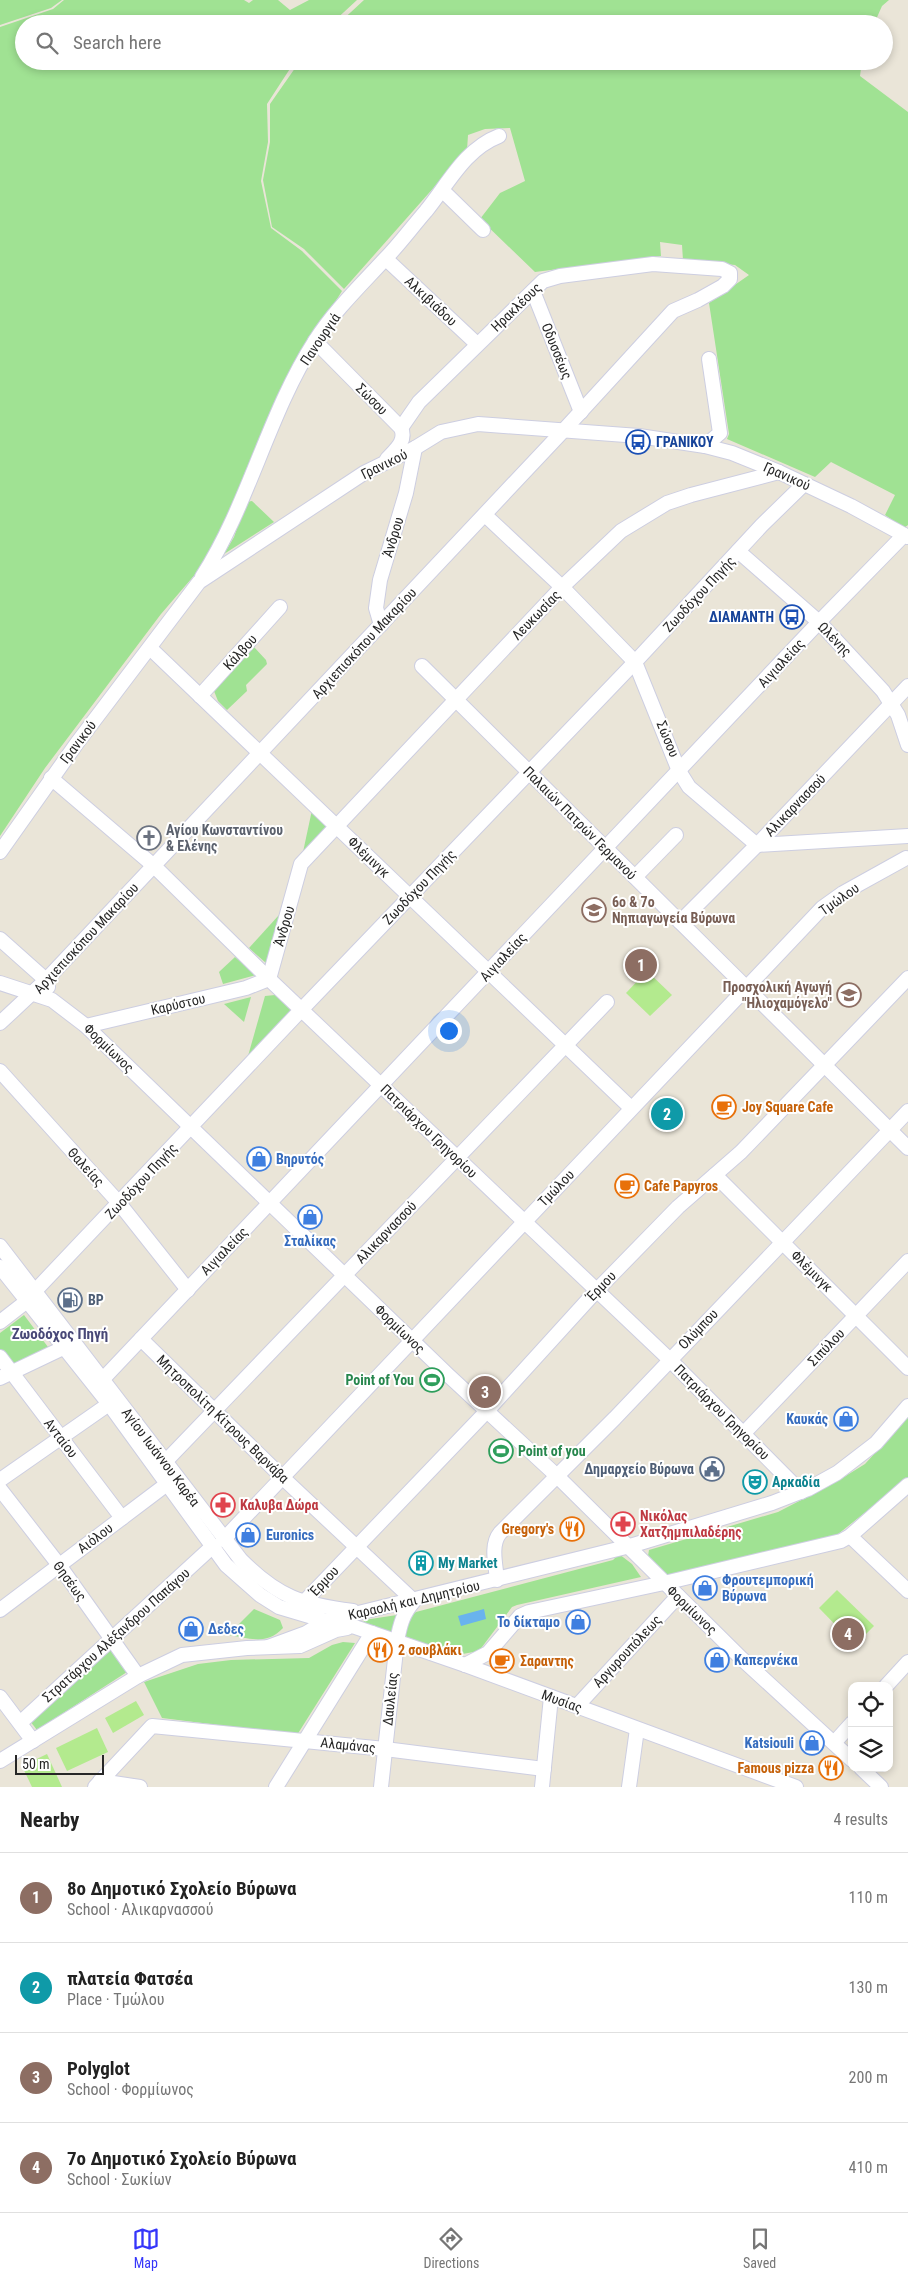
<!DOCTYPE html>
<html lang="en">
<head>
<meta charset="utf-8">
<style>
	body { margin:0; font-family:"Roboto Condensed",sans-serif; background:#f6f6f6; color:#222 }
	.controls { position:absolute; right:15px; bottom:15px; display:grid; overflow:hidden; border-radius:10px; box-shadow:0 2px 8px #0003 }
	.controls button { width:45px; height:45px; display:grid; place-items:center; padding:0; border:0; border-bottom:1px solid #e0e0e0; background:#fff; color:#222; font:25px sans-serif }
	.scale { position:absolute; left:15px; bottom:12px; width:89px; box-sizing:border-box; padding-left:5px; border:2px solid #272727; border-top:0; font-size:14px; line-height:18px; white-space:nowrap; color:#272727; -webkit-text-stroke:4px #fff; paint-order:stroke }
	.you { position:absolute; left:448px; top:1030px; width:18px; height:18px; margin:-12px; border:4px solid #fff; border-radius:50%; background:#1a73e8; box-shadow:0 0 0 8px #1a73e833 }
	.badge { display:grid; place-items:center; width:32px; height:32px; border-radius:50%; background:#3536fa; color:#fff; font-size:16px; font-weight:700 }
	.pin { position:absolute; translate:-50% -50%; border:2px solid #fff; box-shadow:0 1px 5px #0006 }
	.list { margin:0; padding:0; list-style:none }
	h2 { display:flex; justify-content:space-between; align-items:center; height:65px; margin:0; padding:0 20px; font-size:21px }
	h2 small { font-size:16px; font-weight:400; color:#767676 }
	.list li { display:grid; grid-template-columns:32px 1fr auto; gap:15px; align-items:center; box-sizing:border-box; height:90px; padding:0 20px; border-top:1px solid #e0e0e0 }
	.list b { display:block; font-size:19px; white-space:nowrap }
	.list p { margin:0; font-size:16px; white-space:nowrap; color:#767676 }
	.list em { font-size:16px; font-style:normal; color:#767676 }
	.icon { flex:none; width:28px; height:28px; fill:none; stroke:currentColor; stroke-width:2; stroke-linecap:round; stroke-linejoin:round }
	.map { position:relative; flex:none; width:908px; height:1787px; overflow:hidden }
	.search { position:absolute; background:#fff; box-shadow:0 2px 8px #0003; left:15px; right:15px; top:15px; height:55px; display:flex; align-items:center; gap:12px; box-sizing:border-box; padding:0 18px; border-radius:28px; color:#767676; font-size:19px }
	.sheet { height:425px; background:#fff }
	nav { display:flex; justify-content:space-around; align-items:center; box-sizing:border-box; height:70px; border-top:1px solid #e0e0e0; background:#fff; font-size:14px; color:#767676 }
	nav a { display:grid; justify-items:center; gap:2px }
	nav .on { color:#3536fa }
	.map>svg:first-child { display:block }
	.green { fill:#a0e293 }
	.pitch { fill:#b3ea8e }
	.water { fill:#69b3ee }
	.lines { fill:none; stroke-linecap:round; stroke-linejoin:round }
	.minor-casing { stroke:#cdcee1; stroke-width:16 }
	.minor { stroke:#fff; stroke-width:14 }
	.labels { text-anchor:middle; stroke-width:4; stroke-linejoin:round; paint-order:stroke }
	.street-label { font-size:14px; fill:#272727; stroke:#fff }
	.transit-label { font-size:14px; font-weight:bold; fill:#164399; stroke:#fff; text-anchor:start }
	.worship-label { font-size:14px; font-weight:bold; fill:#5b616d; stroke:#fff; text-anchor:start }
	.education-label { font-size:14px; font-weight:bold; fill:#785e54; stroke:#fff; text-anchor:start }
	.food-label { font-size:14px; font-weight:bold; fill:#c56008; stroke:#fff; text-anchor:start }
	.shop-label { font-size:14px; font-weight:bold; fill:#366cbe; stroke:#fff; text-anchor:start }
	.service-label { font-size:14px; font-weight:bold; fill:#4e5e75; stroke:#fff; text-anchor:start }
	.leisure-label { font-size:14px; font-weight:bold; fill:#27864d; stroke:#fff; text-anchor:end }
	.culture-label { font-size:14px; font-weight:bold; fill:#0d838f; stroke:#fff; text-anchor:start }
	.health-label { font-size:14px; font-weight:bold; fill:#be3a42; stroke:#fff; text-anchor:start }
	.neighbourhood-label { font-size:15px; font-weight:bold; fill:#484877; stroke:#fff }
</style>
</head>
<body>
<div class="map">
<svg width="908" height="1787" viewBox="0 0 908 1787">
	<rect width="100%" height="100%" fill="#eae5d8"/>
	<g class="green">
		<path d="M0 0H62L51 8 0 25Z"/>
		<path d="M64 0H244L249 3 253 0H278L290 10 309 0H357L331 24H24V61H295L267 104 268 142 261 181 271 228 302 251 342 291 312 339 285 389 245 472 225 529 198 571 161 614 45 768 0 836V27L53 9Z"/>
		<path d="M364 0H889L882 6 874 24H338Z"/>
		<path d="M300 61H862L860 76 908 112V525L904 528 885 515 895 495 831 462 815 477 727 439 729 434 709 303 749 275 735 265 683 260 682 245 660 242 661 256 535 272 480 219 500 193 525 181 510 128 485 129 468 135 467 150 344 289 304 249 272 227 263 180 270 142V104Z"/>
		<path d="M252 501 274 522 224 554 234 537 246 502Z"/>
		<path d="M254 647 266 660 267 664 246 685 247 691 227 710 218 701 214 691Z"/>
		<path d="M312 810 331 826 303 852Z"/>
		<path d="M279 915 266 963 249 948Z"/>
		<path d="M235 957 256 975 223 984 219 972Z"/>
		<path d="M275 995 296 1013 255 1056H248L265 996Z"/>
		<path d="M251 997 244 1022 224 1004Z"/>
		<path d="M24 1315 51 1351 11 1368 0 1353V1333Z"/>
		<path d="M908 1417V1478L837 1535 669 1575 665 1574 648 1556 649 1550 778 1512 836 1482 865 1464Z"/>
		<path d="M619 1554 632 1564 641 1577 517 1605 512 1607 479 1651 457 1655 404 1636 411 1616 416 1612 613 1560Z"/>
		<path d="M254 1609 280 1620 283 1628C266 1646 250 1638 228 1635Z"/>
		<path d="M397 1615 393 1633 363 1624 364 1620Z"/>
		<path d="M343 1642 355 1643 297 1735 162 1718 144 1682 198 1664 231 1660 309 1658 332 1645Z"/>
		<path d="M111 1650 127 1672 37 1730 30 1721Z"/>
	</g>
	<g class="pitch">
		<path d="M647 971 672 995 650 1016 626 993Z"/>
		<path d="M837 1590 874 1626 855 1645 819 1608Z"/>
		<path d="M136 1701 144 1715 113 1733 105 1718Z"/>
		<path d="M97 1728 108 1752 67 1771 56 1748Z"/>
		<path d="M47 1754 62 1787H32L22 1766Z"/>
	</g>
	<path class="water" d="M484 1609 486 1619 461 1626 458 1616Z"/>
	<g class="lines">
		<g class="minor-casing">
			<g id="minor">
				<path d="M443 191 483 230"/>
				<path d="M386 259 477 344"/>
				<path d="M533 291 581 412"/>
				<path d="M315 341 401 428C407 441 395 450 387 459"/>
				<path d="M705 446 720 433 709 359"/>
				<path d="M485 515 562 587 635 662 679 771 689 787 757 845 908 836"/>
				<path d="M738 551 819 622 883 691 898 715 908 745"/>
				<path d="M202 577C249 504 268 414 315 341 334 311 360 286 384 260 399 245 412 227 426 211 448 184 465 149 499 136"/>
				<path d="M381 625 376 608 380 580 406 493 415 448"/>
				<path d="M150 648 631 1108"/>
				<path d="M422 666 908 1148"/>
				<path d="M200 696 280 607"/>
				<path d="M51 778 154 866 269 979 669 1359 801 1492"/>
				<path d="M0 852 77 743 199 582 364 473 415 448 441 432 478 424 639 436 705 446 732 453 779 472 851 506 908 537"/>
				<path d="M635 877 676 835"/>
				<path d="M680 922 757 845 908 686"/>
				<path d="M0 939 46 980 48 987"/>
				<path d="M0 983 52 1000 86 1026 448 1375 557 1476 742 1659 852 1760"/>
				<path d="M0 1023 46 980 563 431 673 311 698 300 723 286 730 279V273L722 269 653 264 560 276 543 281 419 402 401 428"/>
				<path d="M86 1026 246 988 269 979 301 864 562 587 621 531 667 503 691 495 779 472"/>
				<path d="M0 1071 119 1203 188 1290"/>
				<path d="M715 1175 908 1368"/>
				<path d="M0 1246 241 1560C279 1598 301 1604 353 1611"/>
				<path d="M0 1267 109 1404 226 1565 260 1595 279 1607 326 1621 355 1627 465 1665 796 1787"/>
				<path d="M35 1291 302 1009 635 662 762 525 804 484"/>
				<path d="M0 1322 27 1301"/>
				<path d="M141 1339 282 1477 414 1601C403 1613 400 1625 397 1641L381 1787"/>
				<path d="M0 1357 122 1518"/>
				<path d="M0 1378 63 1348"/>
				<path d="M103 1379 819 622 904 535"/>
				<path d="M744 1433 908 1261"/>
				<path d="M165 1462 607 1002"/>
				<path d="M0 1480 109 1404"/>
				<path d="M0 1489 59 1565 138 1676"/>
				<path d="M850 1536 908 1591"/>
				<path d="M223 1540 822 908 843 893 906 858"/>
				<path d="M497 1580C496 1566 490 1545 500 1533L615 1418 908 1111"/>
				<path d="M303 1603 486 1412 597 1290 678 1207 741 1152 908 978"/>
				<path d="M0 1610 167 1484"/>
				<path d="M268 1647 306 1633 326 1621 630 1546 772 1503 808 1489 837 1473 876 1443 908 1406"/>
				<path d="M465 1665 488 1653 520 1616 529 1612 664 1583 841 1541 850 1536 908 1485"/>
				<path d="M886 1686 908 1662"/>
				<path d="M0 1697 33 1741"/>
				<path d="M577 1706 678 1596"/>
				<path d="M20 1723 213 1546"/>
				<path d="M834 1743 852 1723"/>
				<path d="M0 1761 138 1676 182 1655 247 1648 300 1646 336 1630 347 1628"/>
				<path d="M861 1768 881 1787"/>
				<path d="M100 1781 140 1787"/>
				<path d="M95 1787 152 1726 385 1749 544 1769"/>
				<path d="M276 1787 372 1633"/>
				<path d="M542 1787 551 1697"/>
				<path d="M629 1787 637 1729"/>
			</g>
		</g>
		<use href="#minor" class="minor"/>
	</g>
	<defs>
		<g id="bus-ring" transform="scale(1.25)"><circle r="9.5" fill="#fff" stroke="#1a4fb4" stroke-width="1.5"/><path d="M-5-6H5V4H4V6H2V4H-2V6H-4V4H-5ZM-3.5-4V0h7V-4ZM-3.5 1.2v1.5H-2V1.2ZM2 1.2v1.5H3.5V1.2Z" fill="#1a4fb4"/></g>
		<g id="church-ring" transform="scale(1.25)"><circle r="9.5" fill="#fff" stroke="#6b7280" stroke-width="1.5"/><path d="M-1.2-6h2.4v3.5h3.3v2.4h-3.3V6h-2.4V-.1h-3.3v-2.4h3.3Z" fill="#6b7280"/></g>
		<g id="school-ring" transform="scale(1.25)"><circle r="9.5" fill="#fff" stroke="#8d6e63" stroke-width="1.5"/><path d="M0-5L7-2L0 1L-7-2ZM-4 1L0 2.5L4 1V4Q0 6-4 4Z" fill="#8d6e63"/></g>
		<g id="cafe-ring" transform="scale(1.25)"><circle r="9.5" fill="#fff" stroke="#e8710a" stroke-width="1.5"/><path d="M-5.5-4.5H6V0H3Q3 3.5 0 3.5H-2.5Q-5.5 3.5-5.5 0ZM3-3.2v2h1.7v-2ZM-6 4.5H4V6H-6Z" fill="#e8710a"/></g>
		<g id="shop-ring" transform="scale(1.25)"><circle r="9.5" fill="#fff" stroke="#3f7fe0" stroke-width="1.5"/><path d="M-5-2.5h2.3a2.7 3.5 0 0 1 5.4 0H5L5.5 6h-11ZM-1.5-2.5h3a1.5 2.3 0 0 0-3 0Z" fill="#3f7fe0"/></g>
		<g id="fuel-ring" transform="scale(1.25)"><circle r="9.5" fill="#fff" stroke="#5c6f8a" stroke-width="1.5"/><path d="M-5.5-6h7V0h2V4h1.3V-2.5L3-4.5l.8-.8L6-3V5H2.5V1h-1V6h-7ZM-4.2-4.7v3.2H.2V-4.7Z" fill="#5c6f8a"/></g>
		<g id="stadium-ring" transform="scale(1.25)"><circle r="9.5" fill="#fff" stroke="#2e9e5b" stroke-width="1.5"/><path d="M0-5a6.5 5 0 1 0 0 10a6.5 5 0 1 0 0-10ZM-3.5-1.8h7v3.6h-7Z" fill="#2e9e5b"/></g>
		<g id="civic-ring" transform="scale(1.25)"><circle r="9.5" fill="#fff" stroke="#5c6f8a" stroke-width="1.5"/><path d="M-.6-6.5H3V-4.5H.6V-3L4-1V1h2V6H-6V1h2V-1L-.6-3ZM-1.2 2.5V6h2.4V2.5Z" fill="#5c6f8a"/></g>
		<g id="theatre-ring" transform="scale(1.25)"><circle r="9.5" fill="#fff" stroke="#0f9aa8" stroke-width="1.5"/><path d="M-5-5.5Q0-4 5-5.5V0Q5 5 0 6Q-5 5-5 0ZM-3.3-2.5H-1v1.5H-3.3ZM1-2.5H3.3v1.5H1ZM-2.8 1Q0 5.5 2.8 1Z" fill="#0f9aa8"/></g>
		<g id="pharmacy-ring" transform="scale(1.25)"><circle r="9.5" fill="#fff" stroke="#e0444e" stroke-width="1.5"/><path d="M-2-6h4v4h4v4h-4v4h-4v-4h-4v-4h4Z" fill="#e0444e"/></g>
		<g id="restaurant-ring" transform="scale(1.25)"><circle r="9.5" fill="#fff" stroke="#e8710a" stroke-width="1.5"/><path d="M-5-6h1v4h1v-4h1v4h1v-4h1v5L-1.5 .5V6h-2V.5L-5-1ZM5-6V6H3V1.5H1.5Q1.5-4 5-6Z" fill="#e8710a"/></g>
		<g id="building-ring" transform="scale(1.25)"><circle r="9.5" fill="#fff" stroke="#0f9aa8" stroke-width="1.5"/><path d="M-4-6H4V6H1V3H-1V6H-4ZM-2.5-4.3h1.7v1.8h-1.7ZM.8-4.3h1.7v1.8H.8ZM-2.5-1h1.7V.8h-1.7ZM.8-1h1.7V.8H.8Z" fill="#0f9aa8"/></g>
	</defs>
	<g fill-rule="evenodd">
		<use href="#bus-ring" x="638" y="442"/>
		<use href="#bus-ring" x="792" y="617"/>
		<use href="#church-ring" x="149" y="838"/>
		<use href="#school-ring" x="594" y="910"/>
		<use href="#school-ring" x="849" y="995"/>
		<use href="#cafe-ring" x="724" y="1107"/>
		<use href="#shop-ring" x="259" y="1159"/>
		<use href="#cafe-ring" x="627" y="1186"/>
		<use href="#shop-ring" x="310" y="1217"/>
		<use href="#fuel-ring" x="70" y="1300"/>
		<use href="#stadium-ring" x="432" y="1380"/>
		<use href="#shop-ring" x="846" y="1419"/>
		<use href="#stadium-ring" x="501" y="1451"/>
		<use href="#civic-ring" x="712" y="1469"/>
		<use href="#theatre-ring" x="755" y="1482"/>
		<use href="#pharmacy-ring" x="223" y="1505"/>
		<use href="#pharmacy-ring" x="623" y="1524"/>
		<use href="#restaurant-ring" x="572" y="1529"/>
		<use href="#shop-ring" x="248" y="1535"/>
		<use href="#building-ring" x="421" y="1563"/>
		<use href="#shop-ring" x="705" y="1588"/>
		<use href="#shop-ring" x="578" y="1622"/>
		<use href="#shop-ring" x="191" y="1629"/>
		<use href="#restaurant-ring" x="380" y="1650"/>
		<use href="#shop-ring" x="717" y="1660"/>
		<use href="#cafe-ring" x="502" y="1661"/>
		<use href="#shop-ring" x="812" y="1743"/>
		<use href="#restaurant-ring" x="831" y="1768"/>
	</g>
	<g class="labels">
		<g class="street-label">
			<text transform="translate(431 301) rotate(43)" y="5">Αλκιβιάδου</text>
			<text transform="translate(516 307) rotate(-44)" y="5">Ηρακλέους</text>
			<text transform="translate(320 339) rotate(-56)" y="5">Πανουργιά</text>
			<text transform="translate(557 351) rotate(68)" y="5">Οδυσσέως</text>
			<text transform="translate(372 399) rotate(45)" y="5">Σώσου</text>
			<text transform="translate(384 464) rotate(-26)" y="5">Γρανικού</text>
			<text transform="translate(787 476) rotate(24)" y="5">Γρανικού</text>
			<text transform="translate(393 537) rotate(-73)" y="5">Άνδρου</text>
			<text transform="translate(699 594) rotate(-47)" y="5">Ζωοδόχου Πηγής</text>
			<text transform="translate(536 615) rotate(-46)" y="5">Λευκωσίας</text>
			<text transform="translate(835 639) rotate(46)" y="5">Ωλένης</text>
			<text transform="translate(364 643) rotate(-47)" y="5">Αρχιεπισκόπου Μακαρίου</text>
			<text transform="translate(240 652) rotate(-48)" y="5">Κάλβου</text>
			<text transform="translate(781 663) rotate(-47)" y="5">Αιγιαλείας</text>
			<text transform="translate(668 739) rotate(68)" y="5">Σώσου</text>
			<text transform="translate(78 742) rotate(-53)" y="5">Γρανικού</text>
			<text transform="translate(795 805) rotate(-46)" y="5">Αλικαρνασσού</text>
			<text transform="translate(580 823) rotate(45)" y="5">Παλαιών Πατρών Γερμανού</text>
			<text transform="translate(369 857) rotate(44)" y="5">Φλέμινγκ</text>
			<text transform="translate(419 887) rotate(-46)" y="5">Ζωοδόχου Πηγής</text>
			<text transform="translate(839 899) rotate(-35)" y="5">Τμώλου</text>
			<text transform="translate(284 926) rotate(-74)" y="5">Άνδρου</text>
			<text transform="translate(86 938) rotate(-47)" y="5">Αρχιεπισκόπου Μακαρίου</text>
			<text transform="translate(503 957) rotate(-47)" y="5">Αιγιαλείας</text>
			<text transform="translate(178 1004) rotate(-13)" y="5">Καρύστου</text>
			<text transform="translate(109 1048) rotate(44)" y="5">Φορμίωνος</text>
			<text transform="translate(429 1131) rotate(44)" y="5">Πατριάρχου Γρηγορίου</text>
			<text transform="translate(86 1167) rotate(48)" y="5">Θαλείας</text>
			<text transform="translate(141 1181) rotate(-47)" y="5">Ζωοδόχου Πηγής</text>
			<text transform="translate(556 1188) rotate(-46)" y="5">Τμώλου</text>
			<text transform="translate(386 1232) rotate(-46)" y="5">Αλικαρνασσού</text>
			<text transform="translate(224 1251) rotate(-46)" y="5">Αιγιαλείας</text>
			<text transform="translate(812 1271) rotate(45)" y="5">Φλέμινγκ</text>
			<text transform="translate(601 1286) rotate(-46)" y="5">Έρμου</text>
			<text transform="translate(400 1329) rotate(44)" y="5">Φορμίωνος</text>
			<text transform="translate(698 1329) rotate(-46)" y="5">Ολύμπου</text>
			<text transform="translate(826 1347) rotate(-46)" y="5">Σιπύλου</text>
			<text transform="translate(722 1412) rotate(45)" y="5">Πατριάρχου Γρηγορίου</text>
			<text transform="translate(223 1419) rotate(44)" y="5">Μητροπολίτη Κίτρους Βαρνάβα</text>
			<text transform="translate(61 1438) rotate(52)" y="5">Ανταίου</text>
			<text transform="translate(161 1457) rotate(53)" y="5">Αγίου Ιωάννου Καρέα</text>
			<text transform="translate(95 1538) rotate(-37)" y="5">Αιόλου</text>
			<text transform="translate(70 1581) rotate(54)" y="5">Θησέως</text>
			<text transform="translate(324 1581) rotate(-47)" y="5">Έρμου</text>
			<text transform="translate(414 1600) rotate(-13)" y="5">Καραολή και Δημητρίου</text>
			<text transform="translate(692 1610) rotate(44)" y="5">Φορμίωνος</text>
			<text transform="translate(116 1635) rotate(-42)" y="5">Στρατάρχου Αλέξανδρου Παπάγου</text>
			<text transform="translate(627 1651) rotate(-47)" y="5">Αργυρουπόλεως</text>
			<text transform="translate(390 1699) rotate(-84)" y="5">Δαυλείας</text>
			<text transform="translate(562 1701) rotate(20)" y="5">Μυσίας</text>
			<text transform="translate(348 1745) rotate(6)" y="5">Αλαμάνας</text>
		</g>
		<g class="transit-label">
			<text x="656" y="447">ΓΡΑΝΙΚΟΥ</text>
			<text x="774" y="622" text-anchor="end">ΔΙΑΜΑΝΤΗ</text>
		</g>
		<g class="worship-label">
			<text x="166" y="835">Αγίου Κωνσταντίνου<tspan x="166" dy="16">&amp; Ελένης</tspan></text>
		</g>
		<g class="education-label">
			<text x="612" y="907">6ο &amp; 7ο<tspan x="612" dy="16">Νηπιαγωγεία Βύρωνα</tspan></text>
			<text x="832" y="992" text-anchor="end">Προσχολική Αγωγή<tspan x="832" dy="16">"Ηλιοχαμόγελο"</tspan></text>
		</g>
		<g class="food-label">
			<text x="742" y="1112">Joy Square Cafe</text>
			<text x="644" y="1191">Cafe Papyros</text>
			<text x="554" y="1534" text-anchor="end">Gregory's</text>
			<text x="398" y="1655">2 σουβλάκι</text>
			<text x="520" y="1666">Σαραντης</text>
			<text x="814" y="1773" text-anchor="end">Famous pizza</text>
		</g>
		<g class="shop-label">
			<text x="276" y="1164">Βηρυτός</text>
			<text x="310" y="1246" text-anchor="middle">Σταλίκας</text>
			<text x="828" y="1424" text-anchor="end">Καυκάς</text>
			<text x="266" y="1540">Euronics</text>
			<text x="722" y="1585">Φρουτεμπορική<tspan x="722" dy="16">Βύρωνα</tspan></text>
			<text x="560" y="1627" text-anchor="end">Το δίκταμο</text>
			<text x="208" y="1634">Δεδες</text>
			<text x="734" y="1665">Καπερνέκα</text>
			<text x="794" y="1748" text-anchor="end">Katsiouli</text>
		</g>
		<g class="service-label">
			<text x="88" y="1305">BP</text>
			<text x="694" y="1474" text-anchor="end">Δημαρχείο Βύρωνα</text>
		</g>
		<g class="leisure-label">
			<text x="414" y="1385">Point of You</text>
			<text x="518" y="1456" text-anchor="start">Point of you</text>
		</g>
		<g class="culture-label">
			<text x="772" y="1487">Αρκαδία</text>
			<text x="438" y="1568">My Market</text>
		</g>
		<g class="health-label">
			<text x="240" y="1510">Καλυβα Δώρα</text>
			<text x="640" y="1521">Νικόλας<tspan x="640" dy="16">Χατζημπιλαδέρης</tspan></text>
		</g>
		<g class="neighbourhood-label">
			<text x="60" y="1339">Ζωοδόχος Πηγή</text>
		</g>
	</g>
</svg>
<div class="controls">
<button><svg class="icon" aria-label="locate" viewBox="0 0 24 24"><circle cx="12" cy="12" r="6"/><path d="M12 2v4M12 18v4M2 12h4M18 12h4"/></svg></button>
<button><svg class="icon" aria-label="layers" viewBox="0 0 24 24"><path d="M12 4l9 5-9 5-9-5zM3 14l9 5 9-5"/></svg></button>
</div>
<div class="scale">50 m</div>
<div class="you"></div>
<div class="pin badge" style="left:641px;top:965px;background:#8d6e63">1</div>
<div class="pin badge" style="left:667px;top:1114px;background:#0f9aa8">2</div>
<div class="pin badge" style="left:485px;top:1392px;background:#8d6e63">3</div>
<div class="pin badge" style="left:848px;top:1634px;background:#8d6e63">4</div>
<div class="search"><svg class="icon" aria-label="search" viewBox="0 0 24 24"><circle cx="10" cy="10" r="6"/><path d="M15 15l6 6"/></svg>Search here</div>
</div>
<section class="sheet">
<h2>Nearby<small>4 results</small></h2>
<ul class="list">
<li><span class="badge" style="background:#8d6e63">1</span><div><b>8ο Δημοτικό Σχολείο Βύρωνα</b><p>School · Αλικαρνασσού</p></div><em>110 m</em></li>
<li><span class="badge" style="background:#0f9aa8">2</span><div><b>πλατεία Φατσέα</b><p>Place · Τμώλου</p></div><em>130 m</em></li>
<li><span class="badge" style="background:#8d6e63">3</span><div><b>Polyglot</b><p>School · Φορμίωνος</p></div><em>200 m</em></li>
<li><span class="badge" style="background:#8d6e63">4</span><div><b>7ο Δημοτικό Σχολείο Βύρωνα</b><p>School · Σωκίων</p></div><em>410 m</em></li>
</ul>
</section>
<nav>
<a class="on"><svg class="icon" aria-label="map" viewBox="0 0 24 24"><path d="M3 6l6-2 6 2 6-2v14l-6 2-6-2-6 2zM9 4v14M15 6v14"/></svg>Map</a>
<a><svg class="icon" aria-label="directions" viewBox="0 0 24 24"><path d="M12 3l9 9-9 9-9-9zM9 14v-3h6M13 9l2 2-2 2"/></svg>Directions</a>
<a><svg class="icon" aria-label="saved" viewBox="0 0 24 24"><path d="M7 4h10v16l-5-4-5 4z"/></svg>Saved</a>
</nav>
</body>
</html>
